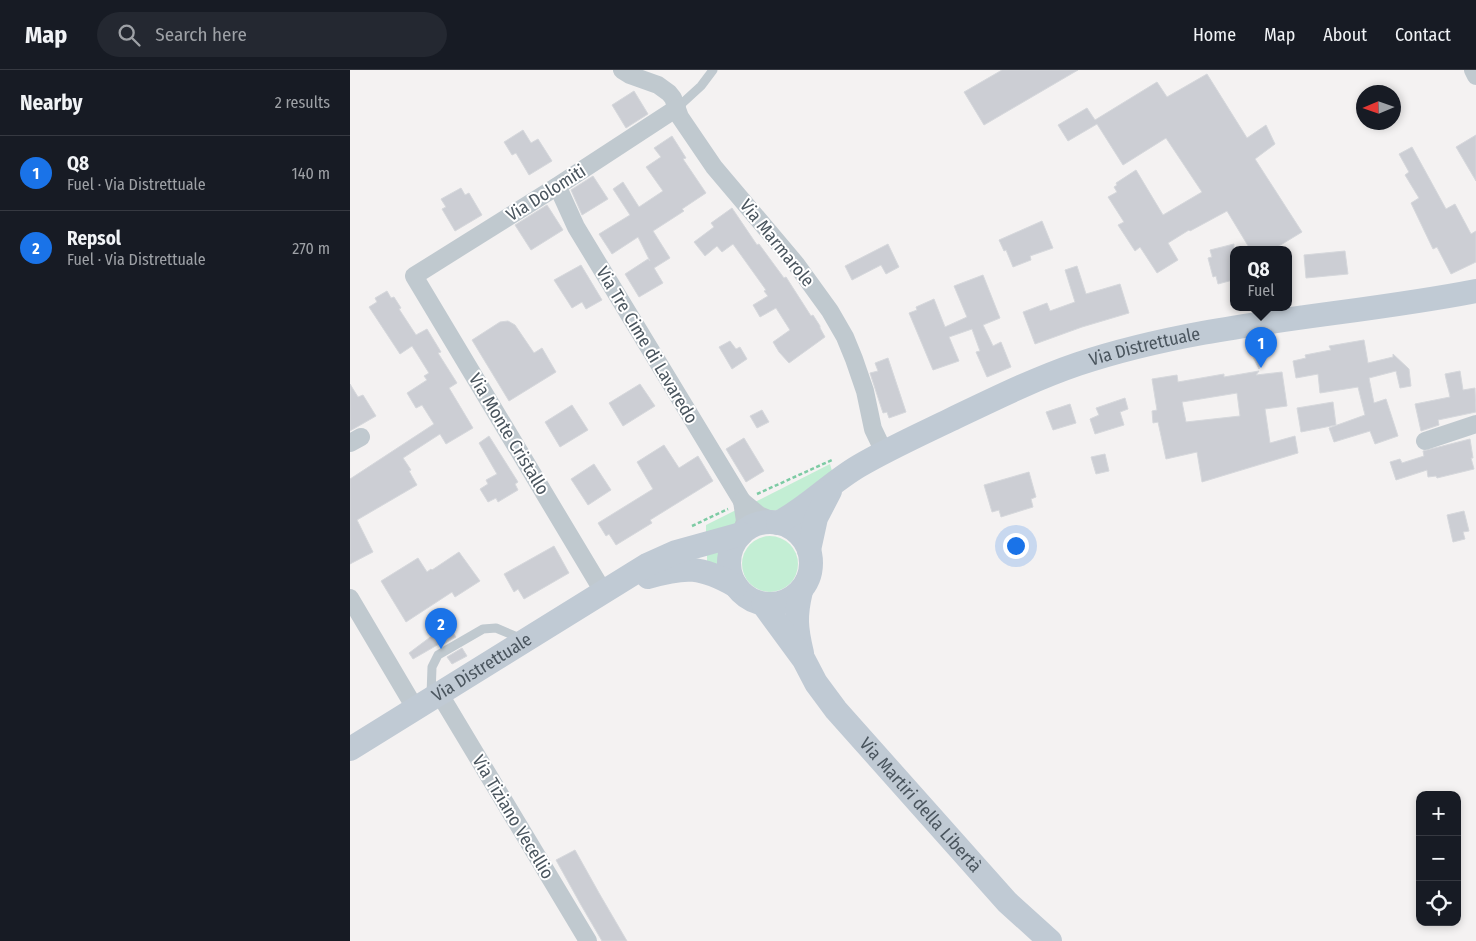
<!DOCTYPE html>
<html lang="en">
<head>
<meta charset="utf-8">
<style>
	body { margin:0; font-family:"Fira Sans Condensed",sans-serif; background:#242831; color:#f1f3f6 }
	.controls { position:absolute; right:15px; bottom:15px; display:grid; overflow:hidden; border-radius:10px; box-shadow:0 2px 8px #0003 }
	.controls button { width:45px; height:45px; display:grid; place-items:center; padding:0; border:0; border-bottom:1px solid #363941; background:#171b24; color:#f1f3f6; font:25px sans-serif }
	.compass { position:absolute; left:1006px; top:15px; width:45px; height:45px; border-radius:50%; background:#171b24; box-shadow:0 2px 8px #0003; rotate:268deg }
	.you { position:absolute; left:665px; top:475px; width:18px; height:18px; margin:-12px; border:4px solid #fff; border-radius:50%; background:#1a73e8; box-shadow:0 0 0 8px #1a73e833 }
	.badge { display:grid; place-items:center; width:32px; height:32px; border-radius:50%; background:#1a73e8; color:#fff; font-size:16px; font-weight:700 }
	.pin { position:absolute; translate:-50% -41px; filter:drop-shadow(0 1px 2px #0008) }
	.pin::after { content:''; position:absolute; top:26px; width:18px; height:15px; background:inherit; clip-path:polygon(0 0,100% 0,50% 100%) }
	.popup { position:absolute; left:880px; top:176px; width:62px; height:65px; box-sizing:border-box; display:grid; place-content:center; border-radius:10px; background:#171b24; filter:drop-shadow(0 1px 4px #0005); font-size:16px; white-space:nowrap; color:#9ea1a6 }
	.popup b { font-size:19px; color:#f1f3f6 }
	.popup::after { content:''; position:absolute; left:50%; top:100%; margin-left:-10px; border:10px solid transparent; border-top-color:#171b24 }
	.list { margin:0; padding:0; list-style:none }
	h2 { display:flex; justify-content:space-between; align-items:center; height:65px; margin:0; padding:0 20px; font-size:21px }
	h2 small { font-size:16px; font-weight:400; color:#9ea1a6 }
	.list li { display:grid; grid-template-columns:32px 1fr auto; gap:15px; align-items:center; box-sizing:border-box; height:75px; padding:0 20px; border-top:1px solid #363941 }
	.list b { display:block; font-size:19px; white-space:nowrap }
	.list p { margin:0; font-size:16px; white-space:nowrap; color:#9ea1a6 }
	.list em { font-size:16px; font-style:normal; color:#9ea1a6 }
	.icon { flex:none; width:28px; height:28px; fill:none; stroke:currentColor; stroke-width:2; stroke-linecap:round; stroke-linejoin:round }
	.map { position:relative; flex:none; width:1126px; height:871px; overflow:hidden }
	header { display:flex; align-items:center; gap:30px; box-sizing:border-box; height:70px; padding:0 25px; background:#171b24; border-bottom:1px solid #363941 }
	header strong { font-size:24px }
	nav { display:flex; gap:28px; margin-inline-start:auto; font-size:18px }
	.search { width:350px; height:45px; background:#242831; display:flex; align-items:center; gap:12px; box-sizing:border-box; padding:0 18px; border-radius:28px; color:#9ea1a6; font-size:19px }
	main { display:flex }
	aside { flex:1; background:#171b24 }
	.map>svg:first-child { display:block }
	.green { fill:#c3eed4 }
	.building { fill:#ccced4; stroke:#d6d8dc; fill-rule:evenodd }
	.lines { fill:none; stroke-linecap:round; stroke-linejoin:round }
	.path { stroke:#7dcba4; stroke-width:2.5; stroke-dasharray:4 2.5; stroke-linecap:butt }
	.lane { stroke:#c0c9cf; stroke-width:9 }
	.street { stroke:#c0c9cf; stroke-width:18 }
	.secondary { stroke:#c0cad4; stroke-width:24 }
	.labels { text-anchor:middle; stroke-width:4; stroke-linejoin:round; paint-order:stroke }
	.street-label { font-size:18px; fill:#4a555e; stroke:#fff }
</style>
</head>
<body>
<header>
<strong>Map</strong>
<div class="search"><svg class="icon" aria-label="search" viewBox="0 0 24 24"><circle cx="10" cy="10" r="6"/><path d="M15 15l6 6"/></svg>Search here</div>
<nav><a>Home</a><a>Map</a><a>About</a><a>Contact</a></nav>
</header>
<main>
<aside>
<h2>Nearby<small>2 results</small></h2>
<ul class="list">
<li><span class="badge">1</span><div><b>Q8</b><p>Fuel · Via Distrettuale</p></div><em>140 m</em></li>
<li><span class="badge">2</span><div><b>Repsol</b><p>Fuel · Via Distrettuale</p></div><em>270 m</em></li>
</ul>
</aside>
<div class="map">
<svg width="1126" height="871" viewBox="0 0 1126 871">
	<rect width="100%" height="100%" fill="#f4f2f2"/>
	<g class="green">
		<path d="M480 394 482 401 431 439C418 443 413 440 403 433Z"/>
		<path d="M388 439 387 453 356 466V455Z"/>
		<circle cx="420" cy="494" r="28"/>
		<path d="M373 479 371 496H357V481Z"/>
	</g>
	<g class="building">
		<path d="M652 0H728L634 55 614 22Z"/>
		<path d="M857 4 897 68 916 55 925 74 905 89 952 162 924 179H900L877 141 840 161 839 160 818 173 828 190 807 203 790 177 785 181 768 155 774 152 758 127 767 122 764 117 767 115 766 113 786 100 813 145 852 122 816 68 773 95 747 54 718 71 708 55 737 38 745 50 807 12 817 27Z"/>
		<path d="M284 21 298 44 276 58 262 35Z"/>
		<path d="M173 60 181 73 188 69 202 91 179 105 166 83 162 85 154 72Z"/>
		<path d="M1126 65V111L1106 77Z"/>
		<path d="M322 66 336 88 333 89 356 123 332 139 334 141 303 161 320 188 304 198 313 213 289 227 275 204 298 189 300 191 288 167 262 184 249 164 280 145 263 119 273 112 289 137 313 121 296 97 311 87 304 78Z"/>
		<path d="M1062 77 1096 139 1105 134 1121 164 1126 161V192L1101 204 1087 177 1083 179 1061 133 1069 128 1055 105 1059 102 1049 84Z"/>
		<path d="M243 106 258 129 232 145 221 120Z"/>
		<path d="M111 118 115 125 119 123 132 145 105 161 92 139 96 137 91 129Z"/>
		<path d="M197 135 213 160 181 180 165 155Z"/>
		<path d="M382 138 407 175 409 174 434 208 436 207 461 246 463 245 470 256V258L475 267 439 293 429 282 423 272 440 260 426 238 410 247 403 235 418 226 414 221 416 220 383 174 372 182 367 176 355 186 344 172 364 157 361 153Z"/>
		<path d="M692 151 703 178 680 186 681 190 663 197 656 180 654 181 649 170Z"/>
		<path d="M538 174 549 197 536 204 531 195 502 210 495 196Z"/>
		<path d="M884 174 883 210 868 214 866 206 863 207 858 188 862 187 860 180Z"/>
		<path d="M995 181 998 204 956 208 954 185Z"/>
		<path d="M231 195 252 230 236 239 232 232 222 238 204 210Z"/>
		<path d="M727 196 736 224 770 214 779 243 732 257 685 274 673 242 697 233 700 241 725 232 715 200Z"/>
		<path d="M633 205 650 248 633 255 643 276 651 272 661 297 637 307 626 282 630 281 622 259 599 267 609 291 583 300 559 243 567 240 566 237 584 229 595 257 617 247 604 216Z"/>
		<path d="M37 221 41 228 44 227 51 238 49 239 66 265 77 259 91 282 88 283 107 313 99 318 123 358 96 374 90 364 53 388 61 400 59 401 67 415 7 450 23 482 0 494V409L84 354 72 335 66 338 57 323 77 310 74 306 79 303 62 276 50 284 19 237 27 232 25 228Z"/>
		<path d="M158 251 165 255 184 283 192 278 206 302 159 331 122 270 150 252Z"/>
		<path d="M1014 270 1018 293 1043 287V284L1059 299 1061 316 1050 318 1046 301 1019 308 1024 333 1036 329 1048 366 1025 374 1020 361 984 372 979 358 1015 345 1008 317 970 323 968 304 946 308 943 291 956 288 955 285 981 280 979 276Z"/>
		<path d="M380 271 386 279 390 277 397 289 382 299 369 277Z"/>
		<path d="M907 278H912L916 285 909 299 903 287V282Z"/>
		<path d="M538 288 556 342 539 348 537 342 533 343 520 303 528 301 525 293Z"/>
		<path d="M909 301 906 305 932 302 937 336 915 339 920 373 945 366 948 383 852 412 847 382 816 389 808 352 803 353 802 341 807 340 802 309 827 305 828 312 874 304V307ZM887 323 890 346 836 352 832 332Z"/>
		<path d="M1110 301 1113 320 1125 318 1126 342 1088 350 1089 355 1071 361 1065 334 1100 327 1095 304Z"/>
		<path d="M0 314 8 327 13 325 26 346 0 361Z"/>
		<path d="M290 314 305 336 273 356 259 333Z"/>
		<path d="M775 328 778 339 770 342 774 355 745 364 740 349 749 345 746 338Z"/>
		<path d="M983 332 986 355 951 362 947 338Z"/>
		<path d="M720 334 726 353 703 360 696 342Z"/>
		<path d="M222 335 238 360 210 377 195 352Z"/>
		<path d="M412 340 419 352 407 358 400 346Z"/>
		<path d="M139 366 168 412 165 414 168 420 148 432 146 428 138 432 130 419 138 414 136 410 147 404 129 373Z"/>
		<path d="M394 368 414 401 396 412 376 379Z"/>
		<path d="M1120 369 1123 388H1121L1124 399 1087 408 1086 406 1078 407 1077 400 1046 410 1040 392 1050 389 1052 393 1074 386 1073 381Z"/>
		<path d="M314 375 329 398 348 386 363 411 300 450 302 453 266 475 259 464 256 466 248 453 303 419 287 392Z"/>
		<path d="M755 384 759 401 746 404 741 387Z"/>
		<path d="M244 394 261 420 238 435 221 409Z"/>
		<path d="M679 402 686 427 681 429 683 437 651 447 649 440 642 442 634 415Z"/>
		<path d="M1114 441 1119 461 1113 462 1115 469 1103 472 1097 445Z"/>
		<path d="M204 476 219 503 174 529 168 519 164 522 154 504Z"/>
		<path d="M109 482 130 511 105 527 102 522 56 552 31 511 68 488 77 502 81 499 82 500Z"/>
		<path d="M96 552 106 567 90 576 89 574 63 589 59 583 83 565 81 562Z"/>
		<path d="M112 578 117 586 102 594 97 587Z"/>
		<path d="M225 780 249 823 277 871H252L231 835 206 790Z"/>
	</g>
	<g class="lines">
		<g class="path">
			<path d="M407 424 482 390"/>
			<path d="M342 456 378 439"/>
		</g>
		<g class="lane">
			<path d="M327 38 351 16 363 0"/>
			<path d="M81 625 82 597 88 585 133 559 146 558 172 569"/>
		</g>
		<g class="street">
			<path d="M272 0 280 5 308 15 319 23 323 28 330 47 364 97 446 194 480 241 495 267 504 289 515 321 523 359 534 382"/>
			<path d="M1123 0 1126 6"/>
			<path d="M206 117 211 124 226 157 392 431"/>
			<path d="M1075 371 1126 354"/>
			<path d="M0 373 11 367"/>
			<path d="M391 464 395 451 392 431 409 445 428 453"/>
			<path d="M254 523 64 206 206 117 327 38"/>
			<path d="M0 528 65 638"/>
			<path d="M89 623 238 871"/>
		</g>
		<g class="secondary">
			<circle cx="420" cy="493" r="41"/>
			<path id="s1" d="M428 453C458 437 480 413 509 396 538 379 569 365 600 350 642 330 684 309 728 294 857 251 994 247 1126 221"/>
			<path d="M459 480 466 448 480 421"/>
			<path d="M298 507C336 496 351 496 386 516"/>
			<path d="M451 521C445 546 446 558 452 583"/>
			<path id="s2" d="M413 534 454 590 466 613 486 640 657 832 700 871"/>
			<path id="s3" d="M0 679 297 495 326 482 391 464"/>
		</g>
	</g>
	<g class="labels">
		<g class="street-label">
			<text transform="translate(196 123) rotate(-32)" y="6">Via Dolomiti</text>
			<text transform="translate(427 173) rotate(51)" y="6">Via Marmarole</text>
			<text transform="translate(297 275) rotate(59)" y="6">Via Tre Cime di Lavaredo</text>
			<text dy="6" stroke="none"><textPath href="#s1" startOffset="410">Via Distrettuale</textPath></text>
			<text transform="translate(159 364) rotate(59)" y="6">Via Monte Cristallo</text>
			<text dy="6" stroke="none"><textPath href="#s3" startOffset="155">Via Distrettuale</textPath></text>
			<text dy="6" stroke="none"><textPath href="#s2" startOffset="256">Via Martiri della Libertà</textPath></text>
			<text transform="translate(163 747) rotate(59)" y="6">Via Tiziano Vecellio</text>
		</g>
	</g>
</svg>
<div class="controls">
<button>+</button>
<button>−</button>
<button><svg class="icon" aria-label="locate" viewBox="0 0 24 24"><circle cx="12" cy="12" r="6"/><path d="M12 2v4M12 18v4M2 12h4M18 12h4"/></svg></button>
</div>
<svg class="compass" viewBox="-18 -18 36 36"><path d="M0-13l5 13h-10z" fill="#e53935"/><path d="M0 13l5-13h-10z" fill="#9ea1a6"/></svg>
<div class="you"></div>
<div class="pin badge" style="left:911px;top:298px">1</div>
<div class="popup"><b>Q8</b>Fuel</div>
<div class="pin badge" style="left:91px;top:579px">2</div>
</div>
</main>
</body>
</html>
